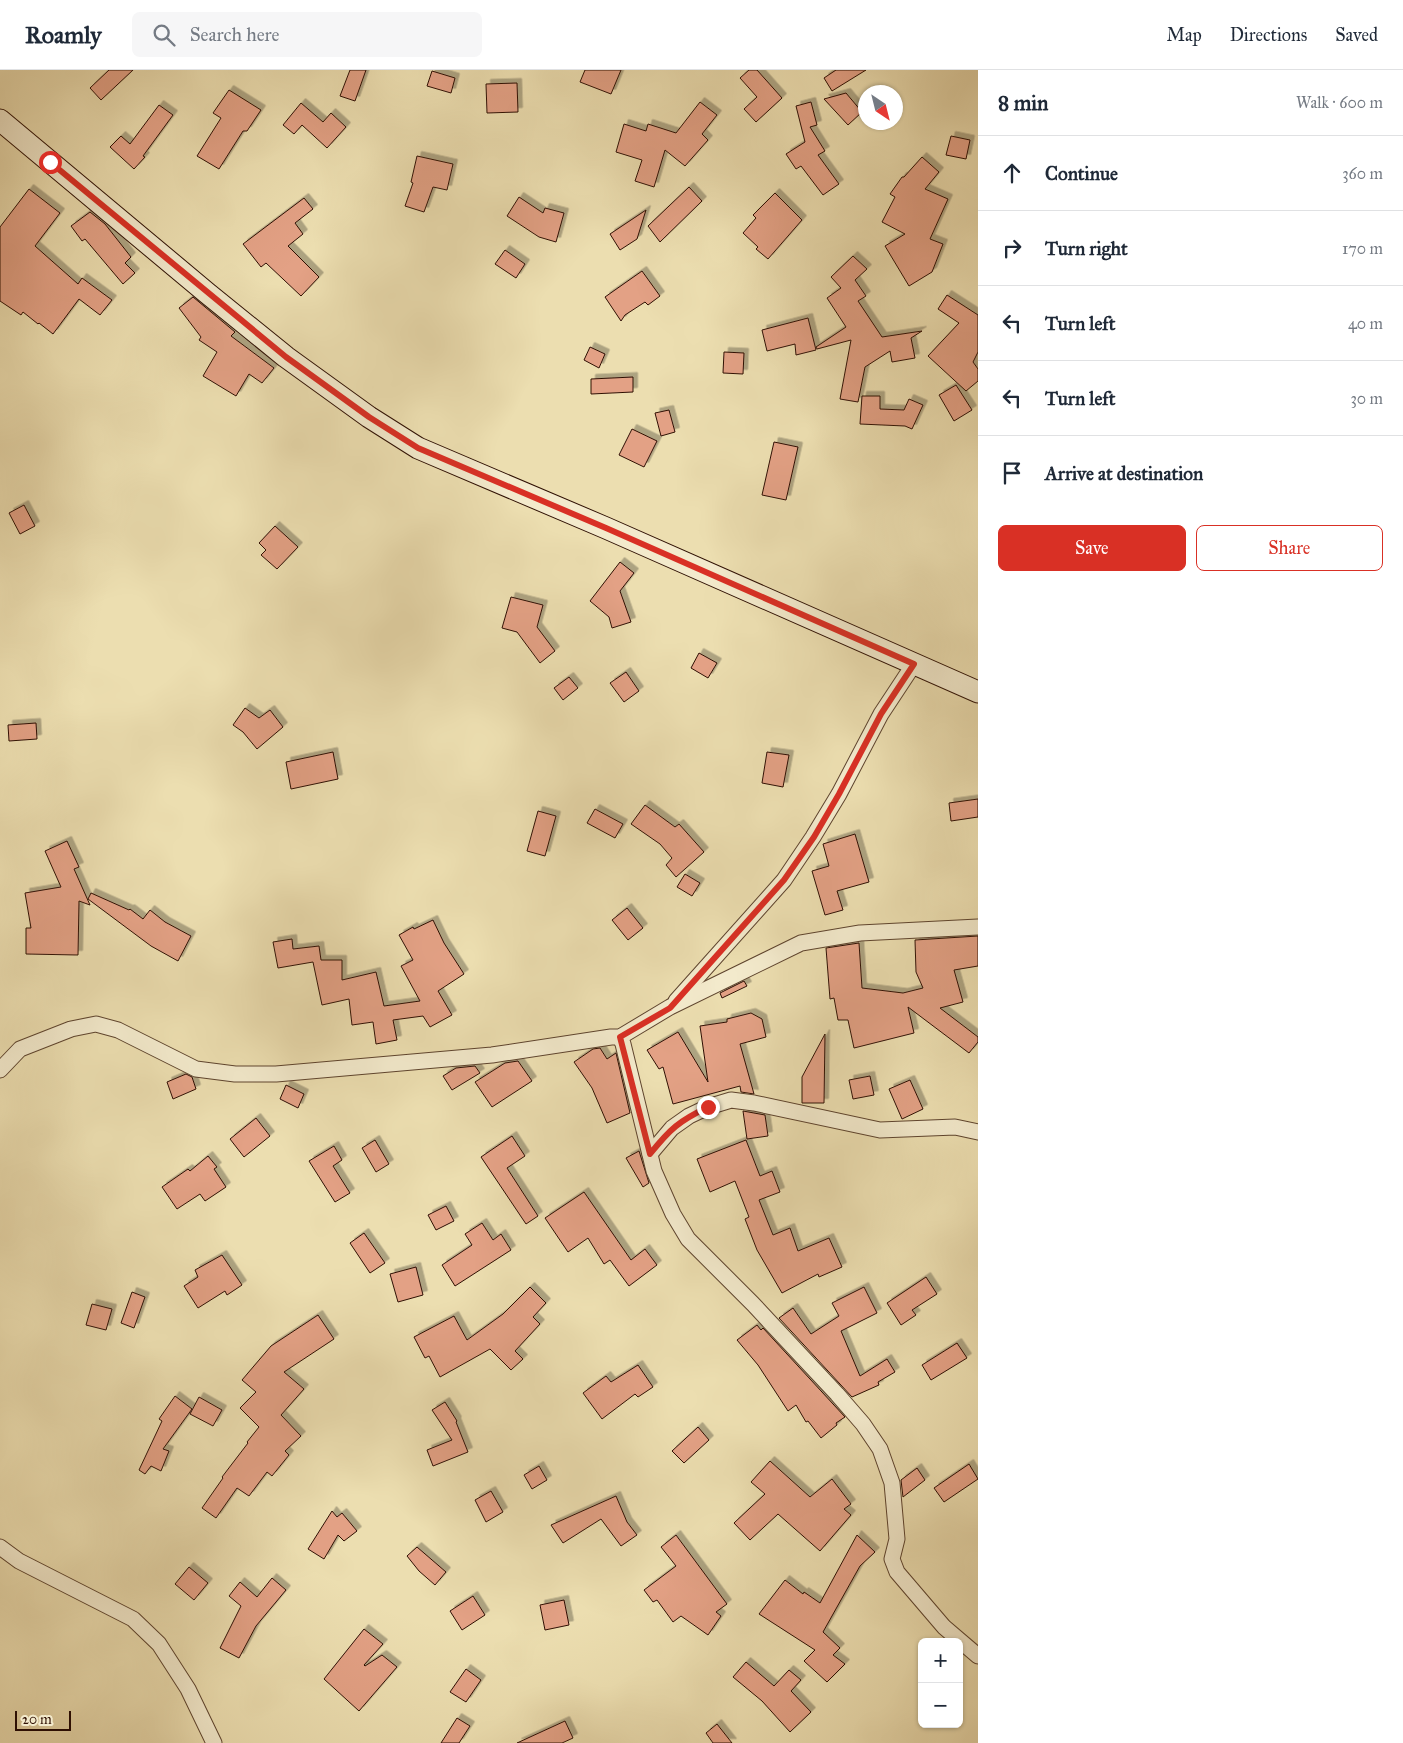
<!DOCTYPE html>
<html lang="en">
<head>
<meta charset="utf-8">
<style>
	body { margin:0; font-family:"IM FELL Great Primer",serif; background:#f6f6f7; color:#1f2937 }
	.controls { position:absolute; right:15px; bottom:15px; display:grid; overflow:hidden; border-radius:8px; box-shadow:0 1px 4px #0004 }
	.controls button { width:45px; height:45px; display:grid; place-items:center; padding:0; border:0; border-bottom:1px solid #e0e1e3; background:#fff; color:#1f2937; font:25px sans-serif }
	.compass { position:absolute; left:858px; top:15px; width:45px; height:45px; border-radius:50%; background:#fff; box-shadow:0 1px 4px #0004; rotate:145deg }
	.scale { position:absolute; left:15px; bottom:12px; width:56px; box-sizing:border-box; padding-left:5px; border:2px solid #2f1003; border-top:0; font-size:14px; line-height:18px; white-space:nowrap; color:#2f1003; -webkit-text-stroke:4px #f3eacc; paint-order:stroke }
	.stop { position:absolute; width:15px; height:15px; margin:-11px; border:4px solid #d93025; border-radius:50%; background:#fff }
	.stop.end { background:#d93025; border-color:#fff; box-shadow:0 1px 5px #0008 }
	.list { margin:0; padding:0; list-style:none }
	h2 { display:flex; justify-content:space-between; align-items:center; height:65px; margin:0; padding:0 20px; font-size:21px }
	h2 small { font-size:16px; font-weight:400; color:#747a83 }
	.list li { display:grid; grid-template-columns:32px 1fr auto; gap:15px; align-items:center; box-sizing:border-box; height:75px; padding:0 20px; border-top:1px solid #e0e1e3 }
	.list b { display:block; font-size:19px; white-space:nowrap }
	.list em { font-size:16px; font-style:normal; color:#747a83 }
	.actions { display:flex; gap:10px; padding:15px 20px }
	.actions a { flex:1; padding:11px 0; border:1px solid #d93025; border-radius:8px; text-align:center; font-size:18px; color:#d93025 }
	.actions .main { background:#d93025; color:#fff }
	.icon { flex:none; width:28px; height:28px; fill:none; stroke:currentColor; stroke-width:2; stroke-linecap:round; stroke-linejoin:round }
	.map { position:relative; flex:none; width:978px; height:1673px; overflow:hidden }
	header { display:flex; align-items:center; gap:30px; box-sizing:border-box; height:70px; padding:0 25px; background:#fff; border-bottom:1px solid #e0e1e3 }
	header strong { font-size:24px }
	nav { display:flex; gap:28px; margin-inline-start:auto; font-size:18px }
	.search { width:350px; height:45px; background:#f6f6f7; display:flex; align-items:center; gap:12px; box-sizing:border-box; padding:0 18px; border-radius:8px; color:#747a83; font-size:19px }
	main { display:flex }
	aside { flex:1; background:#fff }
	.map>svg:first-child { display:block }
	.building { fill:#e3a185; stroke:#2f1003; filter:url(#shadow) }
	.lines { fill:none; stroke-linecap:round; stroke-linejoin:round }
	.street-casing { stroke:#5e442e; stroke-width:17 }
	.secondary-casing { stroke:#2f1003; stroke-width:23 }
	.street { stroke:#f3eacc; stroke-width:15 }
	.secondary { stroke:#f3eacc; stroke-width:21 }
	.route { stroke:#d93025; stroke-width:6 }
</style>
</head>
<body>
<header>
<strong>Roamly</strong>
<div class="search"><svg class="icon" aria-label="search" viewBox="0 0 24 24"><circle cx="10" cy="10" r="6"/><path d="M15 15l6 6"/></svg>Search here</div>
<nav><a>Map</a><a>Directions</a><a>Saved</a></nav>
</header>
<main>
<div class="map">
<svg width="978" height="1673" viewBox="0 0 978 1673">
	<defs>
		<filter id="shadow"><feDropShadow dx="4.5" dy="-4.5" stdDeviation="0" flood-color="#0004"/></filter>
	</defs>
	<rect width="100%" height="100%" fill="#ecdeb0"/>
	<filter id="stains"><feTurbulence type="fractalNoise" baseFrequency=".004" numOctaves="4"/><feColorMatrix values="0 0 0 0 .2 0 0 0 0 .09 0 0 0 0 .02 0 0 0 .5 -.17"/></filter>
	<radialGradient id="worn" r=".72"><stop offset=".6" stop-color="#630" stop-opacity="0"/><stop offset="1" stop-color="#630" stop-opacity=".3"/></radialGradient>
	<g class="building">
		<path d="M109 0H133L101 30 90 18Z"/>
		<path d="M350 0H366L355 31 340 26Z"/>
		<path d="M585 0H621L611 24 580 12Z"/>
		<path d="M749 0H757L782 28 756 52 744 39 757 27 740 8Z"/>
		<path d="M836 0H866L832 21 824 8Z"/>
		<path d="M432 1 455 8 451 23 427 16Z"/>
		<path d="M517 13 518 42 487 43 486 14Z"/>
		<path d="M229 20 261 40 247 61H243L219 99 197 86 221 48 213 43Z"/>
		<path d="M846 23 862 42 848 55 824 29Z"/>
		<path d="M700 32 717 45 702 64 708 70 685 96 665 80 654 117 635 111 642 90 616 82 624 54 646 61 648 54 676 63Z"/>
		<path d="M811 32 817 55 810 57 825 81 818 85 839 114 823 125 801 96 796 99 786 84 805 72 796 36Z"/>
		<path d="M301 33 323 52 331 43 346 57 327 78 302 55 294 64 283 55Z"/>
		<path d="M159 35 173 45 143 86 145 87 134 99 110 77 121 66 130 74Z"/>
		<path d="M951 66 970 70 966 89 946 85Z"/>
		<path d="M417 86 453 94 447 120 433 117 424 142 405 136 413 113 411 112Z"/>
		<path d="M922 87 939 102 925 119 948 129 930 169 943 174 932 202 909 216 885 176 905 164 882 152 895 127 890 124 902 107H904Z"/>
		<path d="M689 117 702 131 660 172 648 156Z"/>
		<path d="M29 119 60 143 35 176 78 214 82 208 112 230 100 245 79 229 53 264 39 253 38 254 23 242 21 245 0 231V157Z"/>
		<path d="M775 123 802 150 768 189 756 179 758 177 743 163 756 148 753 145Z"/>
		<path d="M519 127 543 143 545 138 564 143 556 172 539 167 507 146Z"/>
		<path d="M304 128 313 139 295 153 303 164 288 176 319 207 301 226 266 193 261 197 243 174Z"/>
		<path d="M646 140 637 169 620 180 610 164Z"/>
		<path d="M90 142 105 154 131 187 125 193 135 203 123 214 85 169 82 171 71 156Z"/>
		<path d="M505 180 525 194 516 208 495 194Z"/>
		<path d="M853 186 867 199 855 210 866 226 858 231 882 267 922 261 911 268 915 288 892 292 890 281 865 297 858 332 840 329 851 270 817 279 816 277 846 257 827 228 841 218 831 207Z"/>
		<path d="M642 201 660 226 648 235 645 232 625 245 621 251 605 227Z"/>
		<path d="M947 225 978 245V282L973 292 978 299V311L966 321 928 286 959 253 938 239Z"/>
		<path d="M193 227 235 262 231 266 274 298 262 313 249 304 236 326 203 306 217 282 199 270 201 267 179 238Z"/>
		<path d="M808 248 816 280 796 285 795 274 767 281 762 260Z"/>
		<path d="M590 277 605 284 599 298 584 290Z"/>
		<path d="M724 282 744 283 743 304 723 303Z"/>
		<path d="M633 307V322L591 324V309Z"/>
		<path d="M956 315 972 340 954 351 939 325Z"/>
		<path d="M862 326H880V339L904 340 909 329 923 335 912 359 905 356 860 354Z"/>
		<path d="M669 340 675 362 661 366 655 343Z"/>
		<path d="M632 359 657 371 644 397 619 385Z"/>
		<path d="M774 372 798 377 786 430 762 425Z"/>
		<path d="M24 435 35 456 20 464 9 443Z"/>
		<path d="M275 456 298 477 277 499 261 485 266 480 259 473Z"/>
		<path d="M620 492 634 503 620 521 631 552 612 558 609 547 590 531Z"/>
		<path d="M511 527 543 535 537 557 555 581 540 593 517 562 502 558Z"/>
		<path d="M699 583 717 593 708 608 691 598Z"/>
		<path d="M626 602 639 621 624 632 610 613Z"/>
		<path d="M569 607 578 618 563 630 554 618Z"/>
		<path d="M245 638 259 648 270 640 283 657 257 679 243 662 233 655Z"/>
		<path d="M36 653 37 669 9 671 8 655Z"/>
		<path d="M333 682 338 709 291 719 286 692Z"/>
		<path d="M767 682 789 685 783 717 762 713Z"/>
		<path d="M978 729V747L951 751 949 733Z"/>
		<path d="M645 735 675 757 679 754 704 782 676 807 666 795 672 788 660 774 631 754Z"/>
		<path d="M595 739 623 754 615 768 587 753Z"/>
		<path d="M538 741 556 746 545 786 527 781Z"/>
		<path d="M855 764 869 812 837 821 843 840 825 845 812 801 829 796 823 774Z"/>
		<path d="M67 771 79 797 74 799 90 835 79 831 78 885 26 884V858H31L25 823 61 817 45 781Z"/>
		<path d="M685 804 700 813 692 826 677 817Z"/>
		<path d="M91 823 129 840 130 839 143 849 150 840 165 852 191 866 178 891 151 876 88 829Z"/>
		<path d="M627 838 643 858 628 870 612 850Z"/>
		<path d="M433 850 444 873 464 904 438 921 452 945 430 957 423 946 393 950 397 970 376 974 373 952 352 955 349 929 322 935 313 892 278 898 273 872 292 869 293 879 319 876 321 890H342V910L376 902 384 936 420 931 401 896 413 890 399 865 413 857 414 859Z"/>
		<path d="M978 866V896L954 900 963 932 940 938 978 967V972L969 983 908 937 914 963 854 978 848 950H838L834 928 830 929 826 878 859 873 862 918 903 923 923 918 916 902 915 870Z"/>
		<path d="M744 911 747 916 722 928 720 923Z"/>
		<path d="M751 943 762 949 766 967 740 974 754 1024 741 1022 740 1016 673 1034 663 997 659 999 647 980 678 962 708 1012 700 956 727 952V949Z"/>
		<path d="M825 964 824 1033H802V1007Z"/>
		<path d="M600 978 607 989 616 983 630 1043 607 1053 592 1018 574 992 593 979Z"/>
		<path d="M518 991 532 1011 492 1037 475 1012 505 993Z"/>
		<path d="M475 996 480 1003 452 1020 443 1006 456 998Z"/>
		<path d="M186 1004 192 1007 196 1019 173 1029 167 1012Z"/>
		<path d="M870 1006 874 1025 853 1029 849 1010Z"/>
		<path d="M910 1010 923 1039 902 1049 889 1019Z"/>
		<path d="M286 1015 304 1024 298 1038 280 1029Z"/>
		<path d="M743 1041 765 1045 768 1066 747 1069Z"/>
		<path d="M256 1048 270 1066 244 1087 230 1069Z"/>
		<path d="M512 1066 525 1086 507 1098 538 1146 526 1154 481 1087Z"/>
		<path d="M375 1070 389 1094 376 1102 362 1078Z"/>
		<path d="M746 1070 760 1106 772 1101 780 1122 759 1130 773 1165 790 1158 798 1181 829 1168 842 1197 819 1207 818 1204 782 1223 757 1180 745 1149 749 1147 735 1111 710 1122 697 1089Z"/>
		<path d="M334 1076 342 1090 333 1096 350 1123 335 1132 309 1091Z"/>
		<path d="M639 1081 649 1113 643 1117 626 1088Z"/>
		<path d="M208 1086 217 1097 214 1099 226 1117 205 1131 200 1124 177 1139 162 1117 188 1099 190 1101Z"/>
		<path d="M584 1122 631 1190 645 1179 657 1195 629 1216 610 1190 604 1194 588 1168 568 1182 545 1148Z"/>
		<path d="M446 1136 454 1151 436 1160 428 1145Z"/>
		<path d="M482 1153 493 1170 501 1164 511 1180 455 1216 442 1195 472 1175 465 1164Z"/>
		<path d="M364 1163 385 1193 370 1203 350 1173Z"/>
		<path d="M222 1185 242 1215 227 1225 225 1221 198 1238 184 1216 198 1207 195 1200Z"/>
		<path d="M416 1197 423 1225 398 1232 390 1204Z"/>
		<path d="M926 1207 937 1224 912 1240 916 1245 901 1255 887 1233Z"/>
		<path d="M530 1217 546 1233 533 1247 540 1254 515 1281 523 1289 511 1300 490 1279 440 1307 429 1286 425 1288 414 1267 454 1246 467 1270 503 1244Z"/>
		<path d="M864 1217 877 1243 841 1261 860 1306 887 1289 895 1302 878 1312 879 1315 852 1327 779 1248 793 1238 811 1264 839 1246 832 1233Z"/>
		<path d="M132 1222 145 1227 134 1258 121 1253Z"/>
		<path d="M92 1234 112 1239 106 1260 86 1255Z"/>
		<path d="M318 1245 334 1269 284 1302 304 1319 281 1345 301 1366 285 1381 289 1385 272 1406 267 1402 249 1426 237 1418 216 1448 202 1438 223 1408 222 1407 248 1373 247 1372 259 1357 240 1338 256 1322 242 1310 271 1276Z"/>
		<path d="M757 1255 761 1260 763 1258 845 1347 836 1353 837 1355 821 1368 808 1351 806 1352 796 1335 788 1341 758 1295 737 1270Z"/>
		<path d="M957 1273 967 1288 931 1310 922 1295Z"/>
		<path d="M638 1295 653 1317 638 1327 635 1324 602 1349 583 1323 606 1306 611 1312Z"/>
		<path d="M175 1326 192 1339 163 1379 169 1381 161 1401 151 1396 145 1404 139 1400 162 1351 159 1349Z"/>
		<path d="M199 1327 222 1340 213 1356 190 1344Z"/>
		<path d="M445 1332 457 1351 456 1352 468 1382 433 1396 427 1380 452 1370 432 1340Z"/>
		<path d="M698 1357 709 1370 684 1393 672 1381Z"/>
		<path d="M770 1391 810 1427 832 1409 851 1434 844 1439 851 1445 820 1481 778 1444 750 1470 734 1453 765 1424 751 1412Z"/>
		<path d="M969 1394 978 1409 944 1432 934 1418Z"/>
		<path d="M539 1396 547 1410 532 1419 524 1405Z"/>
		<path d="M917 1398 925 1410 903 1427 901 1410Z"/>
		<path d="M491 1421 503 1442 486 1452 475 1430Z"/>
		<path d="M616 1426 627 1452 637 1465 621 1476 601 1449 563 1473 551 1455Z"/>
		<path d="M332 1441 337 1447 342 1443 357 1461 344 1471 338 1465 324 1489 308 1479Z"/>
		<path d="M676 1465 727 1534 716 1542 721 1546 708 1565 681 1546 673 1552 657 1530 653 1532 644 1520 676 1496 661 1477Z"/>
		<path d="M857 1465 875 1482 860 1496 823 1562 840 1578 833 1585 845 1594 827 1612 804 1591 815 1580 759 1544 785 1510 803 1524 804 1522 820 1533Z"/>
		<path d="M417 1477 446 1502 435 1515 419 1501 407 1486Z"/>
		<path d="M189 1497 208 1513 194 1530 175 1514Z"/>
		<path d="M272 1508 286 1520 256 1556 239 1588 220 1578 241 1536 229 1526 240 1512 257 1527Z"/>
		<path d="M473 1526 485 1545 462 1560 450 1541Z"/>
		<path d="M564 1530 569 1555 545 1560 540 1535Z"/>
		<path d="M364 1559 383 1574 364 1595 365 1596 382 1585 397 1597 359 1641 324 1609Z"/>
		<path d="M746 1592 774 1616 789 1600 801 1610 791 1621 811 1642 790 1662 762 1631 733 1607Z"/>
		<path d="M466 1599 481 1610 466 1632 450 1622Z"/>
		<path d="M457 1648 470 1656 459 1673H441Z"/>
		<path d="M565 1651 573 1668 562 1673H517Z"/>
		<path d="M717 1654 732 1673H713L706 1663Z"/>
	</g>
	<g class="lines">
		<g class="street-casing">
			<g id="street">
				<path d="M676 931 784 810 813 767 839 724 881 644 914 594"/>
				<path d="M620 967 623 974 654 1101 673 1144 688 1169 753 1234 837 1324 863 1354 880 1379 892 1413 897 1469 892 1489 897 1502 944 1557 978 1586"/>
				<path d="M0 1000 20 979 71 959 96 954 118 960 196 999 235 1004H276L492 985 611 967H620L670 937 801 873 860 863 978 857"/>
				<path d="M650 1084 672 1058 689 1046 708 1037 731 1030 754 1033 880 1060 955 1057 978 1062"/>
				<path d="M0 1477 19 1491 133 1549 159 1574 188 1619 214 1673"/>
			</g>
		</g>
		<g class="secondary-casing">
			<path id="secondary" d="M0 50 207 223 286 287 369 347 418 378 606 458 978 622"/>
		</g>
		<use href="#street" class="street"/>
		<use href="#secondary" class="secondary"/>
	</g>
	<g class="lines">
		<path class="route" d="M50 92 286 287 369 347 418 378 606 458 914 594 881 644 839 724 814 767 784 810 670 938 620 967 650 1084C670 1059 679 1051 708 1037"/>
	</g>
	<rect width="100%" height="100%" filter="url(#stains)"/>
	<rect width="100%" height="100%" fill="url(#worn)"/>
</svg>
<div class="controls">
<button>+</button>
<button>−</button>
</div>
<svg class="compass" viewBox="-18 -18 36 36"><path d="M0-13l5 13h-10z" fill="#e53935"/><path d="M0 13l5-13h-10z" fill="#747a83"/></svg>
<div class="scale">20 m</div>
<div class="stop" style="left:50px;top:92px"></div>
<div class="stop end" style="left:708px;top:1037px"></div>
</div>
<aside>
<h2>8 min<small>Walk · 600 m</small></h2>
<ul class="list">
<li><svg class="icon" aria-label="ahead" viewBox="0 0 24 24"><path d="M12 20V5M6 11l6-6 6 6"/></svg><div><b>Continue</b></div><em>360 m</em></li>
<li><svg class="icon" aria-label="right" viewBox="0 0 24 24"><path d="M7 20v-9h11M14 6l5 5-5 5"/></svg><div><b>Turn right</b></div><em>170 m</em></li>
<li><svg class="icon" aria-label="left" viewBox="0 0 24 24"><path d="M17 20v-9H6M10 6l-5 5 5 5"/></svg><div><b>Turn left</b></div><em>40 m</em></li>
<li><svg class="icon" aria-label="left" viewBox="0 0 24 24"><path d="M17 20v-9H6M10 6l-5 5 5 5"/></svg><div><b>Turn left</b></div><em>30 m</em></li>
<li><svg class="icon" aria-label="arrive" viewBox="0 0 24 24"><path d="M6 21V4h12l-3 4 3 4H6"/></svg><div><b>Arrive at destination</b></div></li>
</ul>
<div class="actions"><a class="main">Save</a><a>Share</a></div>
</aside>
</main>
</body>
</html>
